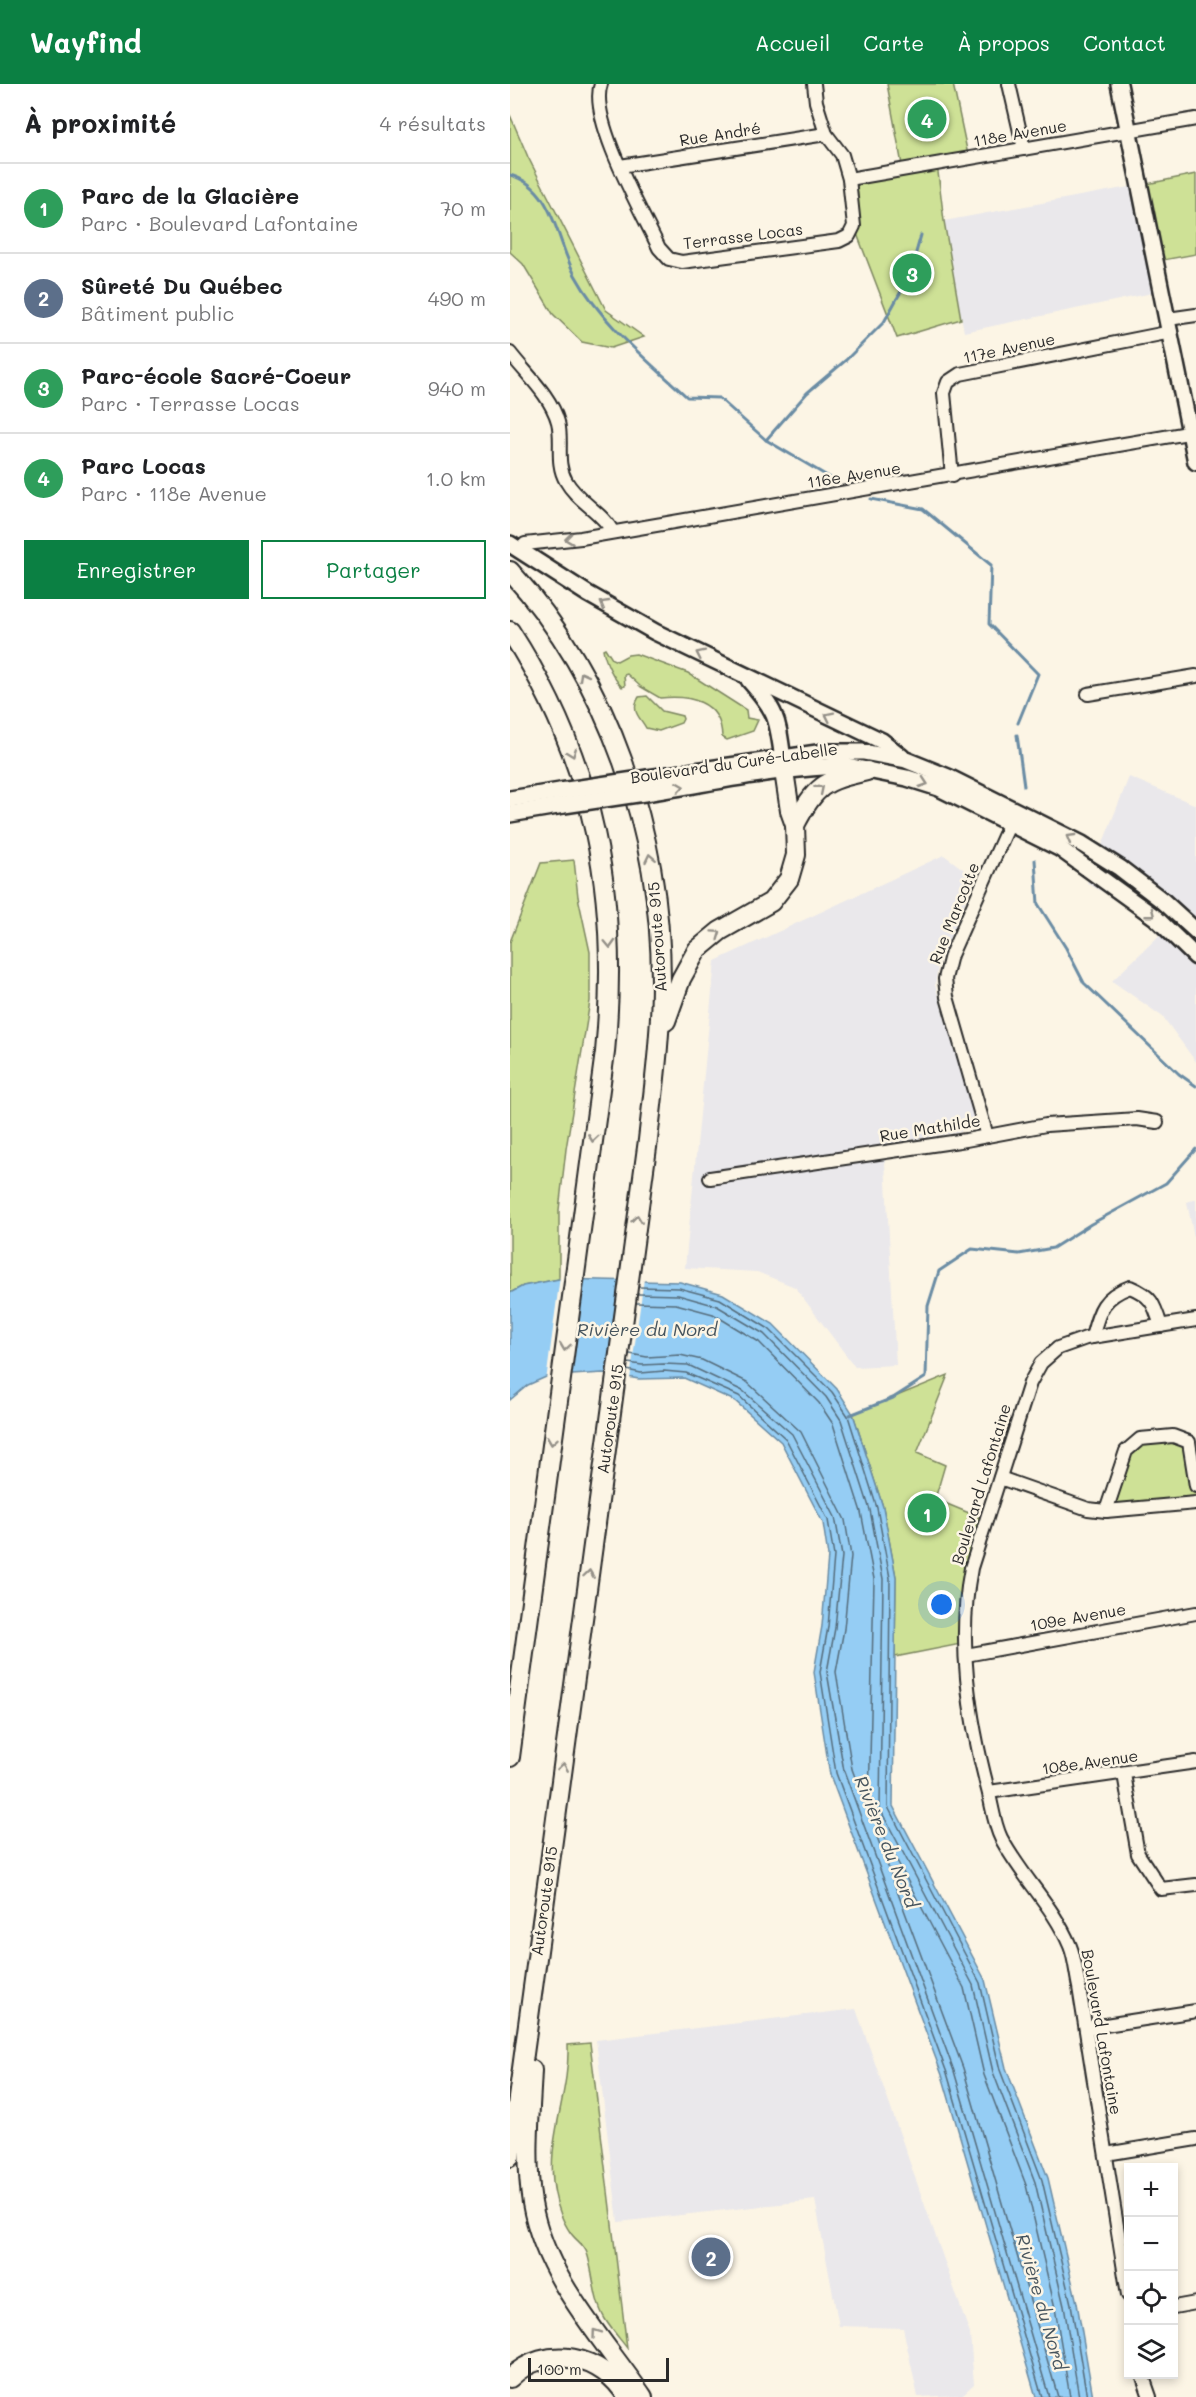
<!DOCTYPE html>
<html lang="fr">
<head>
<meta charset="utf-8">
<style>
	body { margin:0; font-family:Mali,sans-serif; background:#f6f6f6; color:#202124 }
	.controls { position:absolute; right:18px; bottom:18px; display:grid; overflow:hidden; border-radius:0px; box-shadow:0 3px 9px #0003 }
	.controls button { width:54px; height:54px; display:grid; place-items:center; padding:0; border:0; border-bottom:2px solid #e0e0e0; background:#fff; color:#202124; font:30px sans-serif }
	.scale { position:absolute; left:18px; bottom:15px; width:141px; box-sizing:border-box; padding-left:6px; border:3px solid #2b2b2b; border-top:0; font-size:16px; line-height:21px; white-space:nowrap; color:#2b2b2b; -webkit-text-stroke:4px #fcf5e5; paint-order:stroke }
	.you { position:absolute; left:432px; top:1521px; width:21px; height:21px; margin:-15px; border:4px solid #fff; border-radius:50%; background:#1a73e8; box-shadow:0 0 0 9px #1a73e833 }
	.badge { display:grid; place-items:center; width:39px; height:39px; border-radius:50%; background:#0b8043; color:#fff; font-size:20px; font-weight:700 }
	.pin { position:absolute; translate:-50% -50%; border:3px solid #fff; box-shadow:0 2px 6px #0006 }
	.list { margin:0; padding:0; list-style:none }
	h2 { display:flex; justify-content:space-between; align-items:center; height:78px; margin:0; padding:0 24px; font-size:26px }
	h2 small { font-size:20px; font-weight:400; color:#757577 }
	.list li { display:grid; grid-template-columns:39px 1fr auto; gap:18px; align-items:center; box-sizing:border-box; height:90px; padding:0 24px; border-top:2px solid #e0e0e0 }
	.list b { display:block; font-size:22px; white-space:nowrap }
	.list p { margin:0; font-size:20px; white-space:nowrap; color:#757577 }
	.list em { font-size:20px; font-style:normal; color:#757577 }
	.actions { display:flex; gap:12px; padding:18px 24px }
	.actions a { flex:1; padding:14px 0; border:2px solid #0b8043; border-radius:0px; text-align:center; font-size:21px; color:#0b8043 }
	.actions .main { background:#0b8043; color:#fff }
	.icon { flex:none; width:33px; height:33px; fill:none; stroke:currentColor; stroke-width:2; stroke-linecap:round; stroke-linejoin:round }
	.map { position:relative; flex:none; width:686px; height:2313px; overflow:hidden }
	header { display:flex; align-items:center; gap:36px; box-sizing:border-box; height:84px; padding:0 30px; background:#0b8043; color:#fff }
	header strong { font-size:28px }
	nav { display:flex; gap:33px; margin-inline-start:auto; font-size:21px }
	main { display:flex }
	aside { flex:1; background:#fff }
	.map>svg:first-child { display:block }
	.built { fill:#eae8eb }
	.green { fill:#cee196; stroke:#7c8660; stroke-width:1.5 }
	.water { fill:#95cdf4; stroke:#6b8ca4; stroke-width:1.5 }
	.pier { fill:#fcf5e5 }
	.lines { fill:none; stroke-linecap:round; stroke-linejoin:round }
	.shore { stroke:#556c7b; stroke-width:1.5 }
	.stream { stroke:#6b8ca4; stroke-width:3 }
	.minor-casing { stroke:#2b2b2b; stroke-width:16 }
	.major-casing { stroke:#2b2b2b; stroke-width:20 }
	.highway-casing { stroke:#2b2b2b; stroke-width:22 }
	.minor { stroke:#fcf5e5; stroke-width:12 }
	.major { stroke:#fcf5e5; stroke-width:15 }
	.highway { stroke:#fcf5e5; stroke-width:18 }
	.major-bridge-casing { stroke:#2b2b2b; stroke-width:20; stroke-linecap:butt }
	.major-bridge { stroke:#fcf5e5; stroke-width:15 }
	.oneway { stroke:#949088 }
	.labels { text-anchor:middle; stroke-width:5; stroke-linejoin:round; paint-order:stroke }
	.street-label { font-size:16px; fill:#2b2b2b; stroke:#fcf5e5 }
	.water-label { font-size:18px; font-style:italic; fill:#46545d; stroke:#fcf5e5 }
</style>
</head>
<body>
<header>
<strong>Wayfind</strong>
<nav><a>Accueil</a><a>Carte</a><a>À propos</a><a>Contact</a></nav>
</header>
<main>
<aside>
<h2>À proximité<small>4 résultats</small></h2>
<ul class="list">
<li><span class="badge" style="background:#2e9e5b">1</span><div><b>Parc de la Glacière</b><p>Parc · Boulevard Lafontaine</p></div><em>70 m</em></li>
<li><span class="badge" style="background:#5c6f8a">2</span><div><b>Sûreté Du Québec</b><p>Bâtiment public</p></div><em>490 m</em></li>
<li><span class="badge" style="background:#2e9e5b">3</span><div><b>Parc-école Sacré-Coeur</b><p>Parc · Terrasse Locas</p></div><em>940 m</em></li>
<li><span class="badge" style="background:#2e9e5b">4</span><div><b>Parc Locas</b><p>Parc · 118e Avenue</p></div><em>1.0 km</em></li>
</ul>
<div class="actions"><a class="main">Enregistrer</a><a>Partager</a></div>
</aside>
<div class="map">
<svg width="686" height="2313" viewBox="0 0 686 2313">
	<rect width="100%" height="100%" fill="#fcf5e5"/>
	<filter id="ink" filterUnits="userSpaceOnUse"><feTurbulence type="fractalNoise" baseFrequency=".0167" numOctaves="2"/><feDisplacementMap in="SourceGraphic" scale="12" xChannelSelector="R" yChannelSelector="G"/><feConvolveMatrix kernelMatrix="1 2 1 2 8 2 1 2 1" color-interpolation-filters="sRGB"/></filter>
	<g filter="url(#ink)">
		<g class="built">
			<path d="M630 101 652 207 454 248 434 137Z"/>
			<path d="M619 693 686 721V978L653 933 602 897 657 844 577 799Z"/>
			<path d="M434 771 465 794 428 882 425 901 464 1033 450 1048 374 1060 386 1281 345 1283 285 1203 247 1188 175 1184 205 877Z"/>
			<path d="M686 1115V1164L677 1118Z"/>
			<path d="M346 1925 460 2250 464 2300 452 2311 408 2313 393 2244 329 2242 305 2116 108 2138 86 1956Z"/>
		</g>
		<g class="green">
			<path d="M377 0H443L458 71 392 81Z"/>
			<path d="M0 31 18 73 96 226 134 253 101 264 72 258 43 230 13 180 0 168Z"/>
			<path d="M427 80 434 137 451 235 387 254 344 142 339 95Z"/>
			<path d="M686 90V170L648 177 632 101Z"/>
			<path d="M95 564 102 575 107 577 118 571 126 570 178 589 236 626 237 634 248 636 243 647 217 656 212 653C211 616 178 611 150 614L131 603 117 590 114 591 115 602 112 603C103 594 95 577 93 565Z"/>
			<path d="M137 612 152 627 172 632 173 635 171 639 149 647 136 644C130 633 120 627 129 613Z"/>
			<path d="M64 776 68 813 80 868V917L56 1065 49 1126V1195L13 1202 0 1209V858L31 779Z"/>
			<path d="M438 1291 407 1369 435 1381 425 1415 476 1436 461 1484 456 1559 385 1573 386 1493 373 1423 343 1330Z"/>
			<path d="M630 1355 679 1358 686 1402V1419L596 1427 616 1367Z"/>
			<path d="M80 1959 117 2264C110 2255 101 2245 95 2235 83 2215 84 2190 77 2169 74 2160 65 2156 60 2148 53 2138 47 2122 45 2110 34 2061 60 2010 58 1961Z"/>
		</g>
		<path class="water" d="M49 1195 170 1198 213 1210 263 1240 327 1305 343 1330 373 1423 386 1493 383 1722 475 1896 496 1984 538 2094 567 2219 583 2313H526L432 1991 320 1691 304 1588 312 1542 318 1472 313 1439 271 1358 225 1317 174 1294 129 1295 93 1289 46 1292 36 1293 18 1301 0 1316V1209L13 1202Z"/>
		<g class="pier">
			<path d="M50 1192 72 1193 47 1295 36 1297Z"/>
			<path d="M126 1194 134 1195 120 1295 98 1293Z"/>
		</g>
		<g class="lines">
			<g class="shore">
				<path d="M129 1203 169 1204 210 1215 259 1245 322 1308 338 1332 367 1424 380 1494 378 1723 470 1899 490 1986 532 2096 561 2220 577 2313"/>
				<path d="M128 1210 168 1211 207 1222 254 1250 316 1313 331 1336 360 1426 373 1495 370 1725 463 1901 483 1988 525 2098 554 2222 569 2313"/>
				<path d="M120 1270 137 1273 170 1271 192 1276 237 1298 291 1348 335 1436 341 1472 334 1545 326 1588 342 1685 355 1720 359 1721 364 1495 351 1428 323 1340 309 1319 249 1258 203 1230 166 1220 126 1219"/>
				<path d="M118 1279 132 1281 154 1280 178 1281 233 1307 282 1350 325 1433 332 1472 325 1544 317 1588 334 1687 444 1987 539 2313"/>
				<path d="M117 1286 131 1289 154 1287 176 1289 229 1312 276 1355 318 1436 324 1472 318 1543 310 1588 326 1689 437 1989 532 2313"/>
				<path d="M548 2313 453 1984 367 1753 369 1749 373 1750 454 1904 474 1991 516 2101 545 2224 560 2313"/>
			</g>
			<g class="stream">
				<path d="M0 91C44 103 46 156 65 191 92 240 137 276 177 313L209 314 256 356 324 396"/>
				<path d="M256 356 297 309 336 276 374 238 399 193 411 151"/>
				<path d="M361 415 413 425 481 481 479 540 528 590 508 639"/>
				<path d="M507 651 514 702"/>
				<path d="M525 776 528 820 556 864 574 899 669 990 686 1002"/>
				<path d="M340 1331 383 1314 416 1293 418 1222 429 1187 462 1165 509 1170 543 1164 581 1140 656 1099 686 1065"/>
			</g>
			<g class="minor-casing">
				<g id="minor">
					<path d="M91 0C78 34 133 130 149 164L159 175 172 178 329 157 339 152 344 142 339 95 332 71 316 50 306 18 304 0"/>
					<path d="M499 0 514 65"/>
					<path d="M110 82 316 50"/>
					<path d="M339 95 686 35"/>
					<path d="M658 235 686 231"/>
					<path d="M0 269C16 290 41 312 48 338 53 357 45 379 56 397 67 417 92 428 103 448"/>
					<path d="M442 392 434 309 438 298 450 290 661 248"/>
					<path d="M15 460 71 454 678 349"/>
					<path d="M578 610 686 592"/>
					<path d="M477 1052 437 913 435 895 441 871 503 732"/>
					<path d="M200 1094 456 1056 536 1041 627 1035 647 1038"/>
					<path d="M582 1253C589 1227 592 1213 620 1203 642 1212 644 1220 651 1242"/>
					<path d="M490 1394 578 1425 596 1427 686 1419"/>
					<path d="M596 1427 616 1367 630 1355 663 1352 679 1358 686 1402"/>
					<path d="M456 1571 686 1529"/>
					<path d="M614 1690 628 1770 651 1805 686 1801"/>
					<path d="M479 1708 686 1678"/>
					<path d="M576 1944 686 1927"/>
					<path d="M596 2070 686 2055"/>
					<path d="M618 2211 569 1903C566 1890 565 1874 560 1862 544 1823 511 1792 491 1754 484 1740 482 1721 478 1706 459 1634 447 1557 461 1484L520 1299 531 1279 548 1264 576 1254 686 1236"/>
					<path d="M664 2223 686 2219"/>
					<path d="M632 2290 640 2313"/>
				</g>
			</g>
			<g class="major-casing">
				<g id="major">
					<path d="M609 0 686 378"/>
					<path d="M0 460 78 510 145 548 372 657 392 673"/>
					<path d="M239 596C270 631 267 636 274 682"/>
					<path d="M138 694 314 668H353L396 676 438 693 572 760 610 784 653 817 686 847"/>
					<path d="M141 708C206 698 272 683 337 682L397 694 429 704 549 764 646 834 686 873"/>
					<path d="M0 715 50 707"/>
					<path d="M0 730 54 721"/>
				</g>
			</g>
			<g class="highway-casing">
				<g id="highway">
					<path d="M0 487C100 597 151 750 151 897 151 951 144 1003 138 1056L0 2073"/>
					<path d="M0 547C85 678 110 813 95 968L0 1673"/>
					<path d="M285 741C306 701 313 697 357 687"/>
					<path d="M156 937 171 895 187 866 210 847 261 818 279 795 286 771 285 741 280 727 274 687"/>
					<path d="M22 1986C20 2030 15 2076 22 2119 35 2194 92 2253 133 2313"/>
					<path d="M0 2294C36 2259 93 2271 117 2313"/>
				</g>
			</g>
			<use href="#minor" class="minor"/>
			<use href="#major" class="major"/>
			<use href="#highway" class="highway"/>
			<g class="major-bridge-casing">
				<g id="major-bridge">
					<path d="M50 707 138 694"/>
					<path d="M54 721 141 708"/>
				</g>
			</g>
			<use href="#major-bridge" class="major-bridge"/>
		</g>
		<defs><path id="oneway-chevron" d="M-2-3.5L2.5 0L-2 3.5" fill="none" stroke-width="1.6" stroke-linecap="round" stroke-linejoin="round" transform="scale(1.5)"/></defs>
		<g class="oneway">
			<use href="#oneway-chevron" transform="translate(59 455) rotate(173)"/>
			<use href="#oneway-chevron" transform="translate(94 520) rotate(-150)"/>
			<use href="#oneway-chevron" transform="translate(190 570) rotate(-154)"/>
			<use href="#oneway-chevron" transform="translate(73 592) rotate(-119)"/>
			<use href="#oneway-chevron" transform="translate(319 632) rotate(-154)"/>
			<use href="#oneway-chevron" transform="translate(62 669) rotate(69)"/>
			<use href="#oneway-chevron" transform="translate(414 699) rotate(19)"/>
			<use href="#oneway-chevron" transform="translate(170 703) rotate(-8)"/>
			<use href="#oneway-chevron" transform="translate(310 705) rotate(-40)"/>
			<use href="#oneway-chevron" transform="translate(560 754) rotate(-150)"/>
			<use href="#oneway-chevron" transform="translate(140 774) rotate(-102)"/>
			<use href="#oneway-chevron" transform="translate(641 830) rotate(38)"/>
			<use href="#oneway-chevron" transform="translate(207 850) rotate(-35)"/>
			<use href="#oneway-chevron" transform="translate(100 860) rotate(88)"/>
			<use href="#oneway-chevron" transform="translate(83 1054) rotate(98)"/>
			<use href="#oneway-chevron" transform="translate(127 1135) rotate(-83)"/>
			<use href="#oneway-chevron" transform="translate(55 1263) rotate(98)"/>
			<use href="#oneway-chevron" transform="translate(42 1357) rotate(98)"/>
			<use href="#oneway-chevron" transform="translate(79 1490) rotate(-82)"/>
			<use href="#oneway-chevron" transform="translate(53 1683) rotate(-82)"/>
			<use href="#oneway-chevron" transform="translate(86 2249) rotate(-126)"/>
		</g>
	</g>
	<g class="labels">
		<g class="street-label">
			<text transform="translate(510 49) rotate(-10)" y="6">118e Avenue</text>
			<text transform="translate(210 50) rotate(-9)" y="6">Rue André</text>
			<text transform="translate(233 152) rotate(-7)" y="6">Terrasse Locas</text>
			<text transform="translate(499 264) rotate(-12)" y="6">117e Avenue</text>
			<text transform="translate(344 391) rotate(-9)" y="6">116e Avenue</text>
			<text transform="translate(224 679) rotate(-8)" y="6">Boulevard du Curé-Labelle</text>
			<text transform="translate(444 829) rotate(-68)" y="6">Rue Marcotte</text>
			<text transform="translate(147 853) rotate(-94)" y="6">Autoroute 915</text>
			<text transform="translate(420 1044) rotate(-9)" y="6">Rue Mathilde</text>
			<text transform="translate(100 1335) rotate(-82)" y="6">Autoroute 915</text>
			<text transform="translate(471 1400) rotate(-73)" y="6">Boulevard Lafontaine</text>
			<text transform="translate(568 1533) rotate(-10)" y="6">109e Avenue</text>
			<text transform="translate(580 1678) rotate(-8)" y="6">108e Avenue</text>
			<text transform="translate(34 1817) rotate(-82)" y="6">Autoroute 915</text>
			<text transform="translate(592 1948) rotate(80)" y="6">Boulevard Lafontaine</text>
		</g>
		<g class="water-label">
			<text x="137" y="1252">Rivière du Nord</text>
			<text transform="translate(376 1758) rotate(68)" y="6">Rivière du Nord</text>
			<text transform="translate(531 2218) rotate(74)" y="6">Rivière du Nord</text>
		</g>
	</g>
</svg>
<div class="controls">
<button>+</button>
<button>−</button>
<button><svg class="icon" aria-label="locate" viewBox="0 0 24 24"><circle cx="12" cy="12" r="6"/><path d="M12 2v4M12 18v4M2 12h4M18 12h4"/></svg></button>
<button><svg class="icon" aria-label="layers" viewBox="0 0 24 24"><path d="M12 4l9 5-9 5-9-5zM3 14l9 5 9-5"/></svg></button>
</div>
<div class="scale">100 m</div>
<div class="you"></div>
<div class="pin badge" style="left:417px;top:1429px;background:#2e9e5b">1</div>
<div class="pin badge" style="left:201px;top:2173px;background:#5c6f8a">2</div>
<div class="pin badge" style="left:402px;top:189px;background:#2e9e5b">3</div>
<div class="pin badge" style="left:417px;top:35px;background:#2e9e5b">4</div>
</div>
</main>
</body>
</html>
